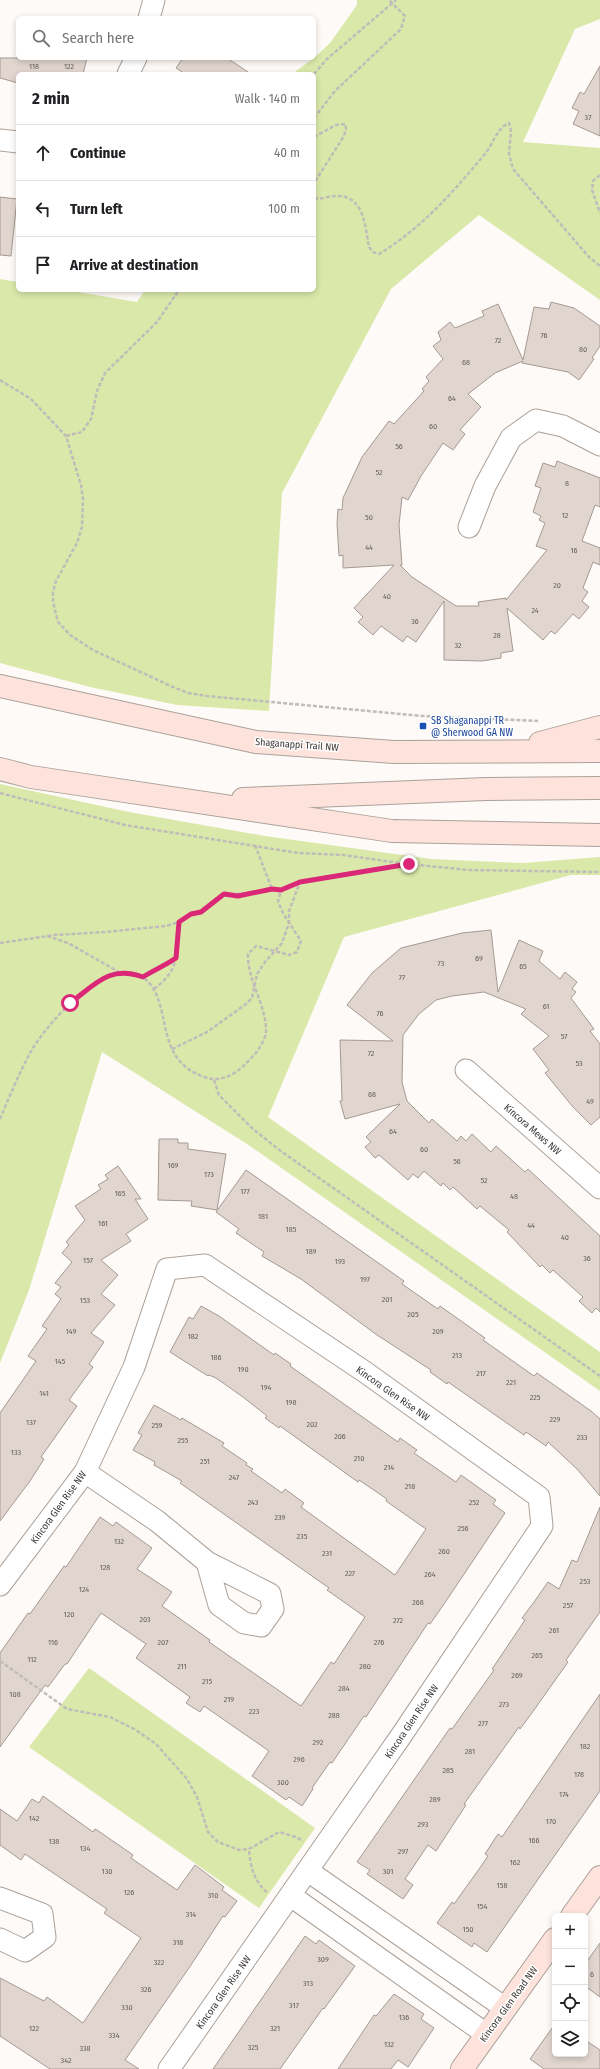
<!DOCTYPE html>
<html lang="en">
<head>
<meta charset="utf-8">
<style>
	body { margin:0; font-family:"Fira Sans Condensed",sans-serif; background:#f2f2f2; color:#202124 }
	.controls { position:absolute; right:12px; bottom:12px; display:grid; overflow:hidden; border-radius:6px; box-shadow:0 2px 6px #0003 }
	.controls button { width:36px; height:36px; display:grid; place-items:center; padding:0; border:0; border-bottom:1px solid #e0e0e0; background:#fff; color:#202124; font:20px sans-serif }
	.stop { position:absolute; width:12px; height:12px; margin:-9px; border:3px solid #db2777; border-radius:50%; background:#fff }
	.stop.end { background:#db2777; border-color:#fff; box-shadow:0 1px 4px #0008 }
	.list { margin:0; padding:0; list-style:none }
	h2 { display:flex; justify-content:space-between; align-items:center; height:52px; margin:0; padding:0 16px; font-size:17px }
	h2 small { font-size:13px; font-weight:400; color:#757577 }
	.list li { display:grid; grid-template-columns:26px 1fr auto; gap:12px; align-items:center; box-sizing:border-box; height:56px; padding:0 16px; border-top:1px solid #e0e0e0 }
	.list b { display:block; font-size:15px; white-space:nowrap }
	.list em { font-size:13px; font-style:normal; color:#757577 }
	.icon { flex:none; width:22px; height:22px; fill:none; stroke:currentColor; stroke-width:2; stroke-linecap:round; stroke-linejoin:round }
	.map { position:relative; flex:none; width:600px; height:2069px; overflow:hidden }
	.search { position:absolute; background:#fff; box-shadow:0 2px 6px #0003; left:16px; top:16px; width:300px; height:44px; display:flex; align-items:center; gap:10px; box-sizing:border-box; padding:0 14px; border-radius:6px; color:#757577; font-size:15px }
	.panel { position:absolute; background:#fff; box-shadow:0 2px 6px #0003; left:16px; top:72px; width:300px; height:220px; border-radius:6px }
	.map>svg:first-child { display:block }
	.green { fill:#dae9aa }
	.building { fill:#e1d6cf; stroke:#a49993 }
	.lines { fill:none; stroke-linecap:round; stroke-linejoin:round }
	.street-casing { stroke:#aba19a; stroke-width:23 }
	.secondary-casing { stroke:#aba19a; stroke-width:24 }
	.path { stroke:#c0bcb9; stroke-width:2.5; stroke-dasharray:4 2; stroke-linecap:butt }
	.street { stroke:#fff; stroke-width:21 }
	.secondary { stroke:#fde3dc; stroke-width:22 }
	.route { stroke:#db2777; stroke-width:5 }
	.transit-dot { fill:#1a4fb4; stroke:#fff; stroke-width:1.5 }
	.labels { text-anchor:middle; stroke-width:3; stroke-linejoin:round; paint-order:stroke }
	.number-label { font-size:8px; fill:#65605c }
	.transit-label { font-size:10px; fill:#164399; stroke:#fff; text-anchor:start }
	.street-label { font-size:10px; fill:#3c3835; stroke:#fff }
</style>
</head>
<body>
<div class="map">
<svg width="600" height="2069" viewBox="0 0 600 2069">
	<rect width="100%" height="100%" fill="#fefaf7"/>
	<g class="green">
		<path d="M357 0H600V19L575 29 523 142 600 148V300L479 215 391 289 282 493 269 711 177 705 90 687 0 663V279L18 282V290H66L137 302 145 290H314V74H292L314 58 330 43 357 5Z"/>
		<path d="M0 784 129 812 265 836 431 859 523 863 600 857V875H571L344 937 268 1117 600 1352V1391L250 1146 102 1052 29 1290 0 1363Z"/>
		<path d="M89 1668 315 1828 259 1908 29 1747Z"/>
	</g>
	<g class="building">
		<path d="M0 58H87L83 74H18V83L0 78Z"/>
		<path d="M183 58H227L251 74H185L176 68Z"/>
		<path d="M600 66V136L573 124 579 111 572 108 580 92 584 94Z"/>
		<path d="M0 197 17 199 11 256 0 255Z"/>
		<path d="M551 302 574 308 600 326V346L592 358 594 359 579 380 568 372 522 363 523 361 495 373 468 394 481 407 460 430 465 434 453 450 443 443 421 476 408 500 402 497 399 525 402 565H400L412 577 456 606H479L478 602 506 598V600L547 550 536 546 545 523 539 520 541 516 533 512 541 488 535 486 543 463 555 467 557 461 600 478V507L595 505 582 541 600 548V565L593 562 583 588 588 592 582 601 589 607 579 619 573 614 555 634 551 631 543 640 507 608 513 651 501 653V658L482 661 444 660V601L416 642 407 636 403 642 381 626 373 635 358 622 363 617 354 608 394 565 343 568V555L339 556 337 523 338 509 342 510 343 498 362 457 389 421 394 424 424 391 422 389 429 381 426 377 443 359 433 346 441 340 438 332 450 322 455 328 484 316 482 311 498 304 523 360 534 307 549 309Z"/>
		<path d="M491 930 498 992 519 940 543 951 539 961 560 979 565 972 577 982 572 989 576 992 571 998 594 1029 590 1031 600 1044V1117L591 1125 573 1107 545 1073 549 1070 533 1049 549 1036 521 1014 526 1009 484 992 452 996 436 1000 419 1014 403 1035 402 1082 407 1101 429 1123 432 1119 457 1141 461 1136 466 1141 472 1134 491 1152 496 1146 525 1172 528 1169 600 1236V1312L596 1308 592 1313 579 1301 583 1297 553 1270 550 1273 542 1265 540 1267 507 1232 509 1230 480 1206 477 1209 453 1187 450 1190 443 1183 441 1186 424 1171 418 1178 413 1174 408 1180 379 1155 375 1158 365 1147 371 1142 366 1137 400 1104 345 1119 340 1101H342L340 1040 393 1041 347 1005 372 973 401 948 462 933Z"/>
		<path d="M159 1139H178V1143H188V1149L226 1154 217 1210 191 1206 192 1201 158 1200Z"/>
		<path d="M118 1166 141 1199H135L148 1219 126 1234 131 1241 101 1260 118 1275 101 1294 115 1305 91 1333 104 1342 89 1364 93 1367 69 1400 77 1406 41 1457 44 1459 30 1481 0 1521V1413L36 1361 28 1356 47 1329 42 1326 61 1299 55 1294 61 1287 55 1283 72 1262 62 1253 69 1245 66 1242 85 1220 75 1206 101 1189 98 1185 108 1179 105 1175Z"/>
		<path d="M246 1170 404 1281 402 1284 438 1309 440 1306 485 1338 483 1340 534 1376 537 1373 591 1411 600 1419V1496L577 1469 548 1442 546 1446 526 1432 524 1435 448 1382 447 1384 430 1372 431 1370 377 1335 301 1279 262 1256 264 1252 236 1233 239 1229 216 1212Z"/>
		<path d="M201 1306 219 1316 274 1355 275 1353 291 1364 290 1366 398 1442 400 1438 417 1450 414 1453 456 1482 461 1475 496 1500 493 1504 505 1513 442 1607 430 1624 428 1623 366 1717 364 1716 332 1763 330 1762 312 1788 313 1789 302 1806 289 1797 286 1800 252 1776 269 1751 204 1706 200 1712 186 1703 190 1697 136 1658 146 1644 101 1613 67 1664H65L48 1687 45 1685 0 1747V1653L28 1613 30 1614 64 1566 66 1567 100 1517 113 1526 116 1522 152 1548 137 1569 172 1592 162 1606 210 1640 209 1642 301 1706 331 1662 334 1664 365 1617 327 1590 329 1588 180 1483 182 1481 154 1465 155 1462 133 1450 142 1435 138 1433 154 1405 181 1420 182 1418 224 1443 222 1446 247 1463 246 1465 253 1469 251 1471 282 1493 285 1489 304 1503 301 1507 395 1575 426 1529 386 1501 387 1499 359 1480 358 1482 280 1426 279 1428 265 1418 267 1416 243 1397 216 1378 209 1375 208 1376 170 1352 189 1317 193 1319Z"/>
		<path d="M600 1507V1612L566 1660 568 1662 534 1710 520 1729 519 1727 464 1804 466 1805 436 1851 428 1845 405 1879 413 1885 403 1899 367 1874 370 1870 357 1862 450 1728 452 1729 494 1670 492 1669 525 1620 522 1618 534 1602 548 1582 559 1589 572 1560 577 1562Z"/>
		<path d="M600 1694V1791L487 1952 474 1943 472 1947 437 1923 452 1902 454 1904 477 1872 488 1856 485 1854 498 1834 502 1837Z"/>
		<path d="M43 1796 93 1832 95 1829 97 1830 133 1855 131 1858 177 1890 195 1865 224 1887 222 1890 237 1901 225 1917 223 1916 191 1965 125 2060 139 2069H50L0 2036V1978L44 2001 47 1997 83 2023 141 1938 104 1913 107 1909 25 1854 21 1860 0 1845V1809L17 1821 32 1799 39 1803Z"/>
		<path d="M305 1936 316 1944 319 1940 355 1966 324 2009 323 2008 280 2069H213Z"/>
		<path d="M600 1943V1997L585 1986V1964Z"/>
		<path d="M394 1994 424 2014 421 2019 434 2028 408 2067 398 2060 391 2069H338L374 2015 376 2016Z"/>
		<path d="M555 2024V2054H585V2040L600 2050V2069H544L530 2059Z"/>
	</g>
	<g class="lines">
		<g class="street-casing">
			<g id="street">
				<path d="M149 18 154 0"/>
				<path d="M128 74 136 58"/>
				<path d="M0 140 18 142"/>
				<path d="M469 527 485 486 511 438 536 420 563 426 600 445"/>
				<path d="M466 1070 600 1188"/>
				<path d="M85 1472 157 1521 207 1562 270 1594 273 1609 261 1626 244 1623 219 1605 207 1562"/>
				<path d="M0 1585 85 1472 134 1367 167 1269 205 1265 365 1372 539 1497 542 1526 401 1736 169 2069"/>
				<path d="M308 1871 505 2008"/>
				<path d="M291 1896 486 2034"/>
				<path d="M0 1898 42 1914 45 1937 25 1951 0 1939"/>
			</g>
		</g>
		<g class="secondary-casing">
			<g id="secondary">
				<path d="M0 686 256 742 394 752 600 751"/>
				<path d="M540 743 600 727"/>
				<path d="M0 769 31 777 392 831 600 835"/>
				<path d="M243 799 486 789 600 788"/>
				<path d="M572 1916 600 1877"/>
				<path d="M462 2069 555 1939"/>
			</g>
		</g>
		<g class="path">
			<path d="M314 74 327 59 396 0"/>
			<path d="M314 118 335 91 401 29 405 16 389 0"/>
			<path d="M314 137 336 125 345 124 346 129 344 136 314 183"/>
			<path d="M600 175 593 181 592 190 600 213"/>
			<path d="M314 198C322 200 327 196 335 196 364 194 365 226 369 247L373 252 379 254C422 228 453 192 485 154 493 144 497 128 509 123L511 131 509 154 513 169 589 257 600 266"/>
			<path d="M0 380 31 399 66 436 81 485 83 499 82 527 77 543 56 581 53 592V602L58 622 70 635 93 650 173 687 188 693 207 696 422 716 538 721"/>
			<path d="M66 436 82 432 91 419 97 391 105 373 157 322 179 290"/>
			<path d="M0 793 125 825 298 853 343 855 407 864"/>
			<path d="M255 845 272 889"/>
			<path d="M47 936 68 943 119 972"/>
			<path d="M0 943 55 935 105 932 166 926 179 922 191 914 201 912 224 894C244 896 261 888 281 890"/>
			<path d="M143 977 176 958"/>
			<path d="M154 989C182 968 175 954 179 922"/>
			<path d="M172 1049 207 1032 246 1004 252 998 257 974 265 962 282 943 289 923V911L300 882"/>
			<path d="M214 1080 219 1095 253 1129 278 1149 600 1376"/>
			<path d="M0 1119C9 1097 19 1074 30 1053 45 1026 109 950 144 978 175 1003 151 1058 204 1077 224 1084 240 1071 253 1056 258 1052 265 1039 266 1033 267 1005 247 981 248 954L256 946 289 955 297 952 301 941 284 915 278 902 281 890 300 882 409 864 468 870 600 872"/>
			<path d="M0 1661 67 1709 110 1717 136 1730 156 1744 187 1779 197 1797 208 1832 218 1842 239 1850 249 1849"/>
			<path d="M267 1892C254 1882 250 1865 249 1849L279 1832 296 1837 303 1841"/>
		</g>
		<use href="#street" class="street"/>
		<use href="#secondary" class="secondary"/>
	</g>
	<g class="lines">
		<path class="route" d="M70 1003C96 984 109 965 143 977 154 970 166 965 176 958L179 922 191 914 201 912 224 894 238 896 272 889 281 890 300 882 409 864"/>
	</g>
	<rect class="transit-dot" x="419" y="722" width="8" height="8" rx="2"/>
	<g class="labels">
		<g class="number-label">
			<text x="34" y="69">118</text>
			<text x="69" y="69">122</text>
			<text x="588" y="120">37</text>
			<text x="544" y="338">76</text>
			<text x="498" y="343">72</text>
			<text x="583" y="352">80</text>
			<text x="466" y="365">68</text>
			<text x="452" y="401">64</text>
			<text x="433" y="429">60</text>
			<text x="399" y="449">56</text>
			<text x="379" y="475">52</text>
			<text x="567" y="486">8</text>
			<text x="565" y="518">12</text>
			<text x="369" y="520">50</text>
			<text x="369" y="550">44</text>
			<text x="574" y="553">16</text>
			<text x="557" y="588">20</text>
			<text x="387" y="599">40</text>
			<text x="535" y="613">24</text>
			<text x="415" y="624">36</text>
			<text x="497" y="638">28</text>
			<text x="458" y="648">32</text>
			<text x="479" y="961">69</text>
			<text x="441" y="966">73</text>
			<text x="523" y="969">65</text>
			<text x="402" y="980">77</text>
			<text x="546" y="1009">61</text>
			<text x="380" y="1016">76</text>
			<text x="564" y="1039">57</text>
			<text x="371" y="1056">72</text>
			<text x="579" y="1066">53</text>
			<text x="372" y="1097">68</text>
			<text x="590" y="1104">49</text>
			<text x="393" y="1134">64</text>
			<text x="424" y="1152">60</text>
			<text x="457" y="1164">56</text>
			<text x="173" y="1168">169</text>
			<text x="209" y="1177">173</text>
			<text x="484" y="1183">52</text>
			<text x="245" y="1194">177</text>
			<text x="120" y="1196">165</text>
			<text x="514" y="1199">48</text>
			<text x="263" y="1219">181</text>
			<text x="103" y="1226">161</text>
			<text x="531" y="1228">44</text>
			<text x="291" y="1232">185</text>
			<text x="565" y="1240">40</text>
			<text x="311" y="1254">189</text>
			<text x="587" y="1261">36</text>
			<text x="88" y="1263">157</text>
			<text x="340" y="1264">193</text>
			<text x="365" y="1282">197</text>
			<text x="387" y="1302">201</text>
			<text x="85" y="1303">153</text>
			<text x="413" y="1317">205</text>
			<text x="71" y="1334">149</text>
			<text x="438" y="1334">209</text>
			<text x="193" y="1339">182</text>
			<text x="457" y="1358">213</text>
			<text x="216" y="1360">186</text>
			<text x="60" y="1364">145</text>
			<text x="243" y="1372">190</text>
			<text x="481" y="1376">217</text>
			<text x="511" y="1385">221</text>
			<text x="266" y="1390">194</text>
			<text x="44" y="1396">141</text>
			<text x="535" y="1400">225</text>
			<text x="291" y="1405">198</text>
			<text x="555" y="1422">229</text>
			<text x="31" y="1425">137</text>
			<text x="312" y="1427">202</text>
			<text x="157" y="1428">259</text>
			<text x="340" y="1439">206</text>
			<text x="582" y="1440">233</text>
			<text x="183" y="1443">255</text>
			<text x="16" y="1455">133</text>
			<text x="359" y="1461">210</text>
			<text x="205" y="1464">251</text>
			<text x="389" y="1470">214</text>
			<text x="234" y="1480">247</text>
			<text x="410" y="1489">218</text>
			<text x="253" y="1505">243</text>
			<text x="474" y="1505">252</text>
			<text x="280" y="1520">239</text>
			<text x="463" y="1531">256</text>
			<text x="302" y="1539">235</text>
			<text x="119" y="1544">132</text>
			<text x="444" y="1554">260</text>
			<text x="327" y="1556">231</text>
			<text x="105" y="1570">128</text>
			<text x="350" y="1576">227</text>
			<text x="430" y="1577">264</text>
			<text x="585" y="1584">253</text>
			<text x="84" y="1592">124</text>
			<text x="418" y="1605">268</text>
			<text x="568" y="1608">257</text>
			<text x="69" y="1617">120</text>
			<text x="145" y="1622">203</text>
			<text x="398" y="1623">272</text>
			<text x="554" y="1633">261</text>
			<text x="53" y="1645">116</text>
			<text x="163" y="1645">207</text>
			<text x="379" y="1645">276</text>
			<text x="537" y="1658">265</text>
			<text x="32" y="1662">112</text>
			<text x="182" y="1669">211</text>
			<text x="365" y="1669">280</text>
			<text x="517" y="1678">269</text>
			<text x="207" y="1684">215</text>
			<text x="344" y="1691">284</text>
			<text x="15" y="1697">108</text>
			<text x="229" y="1702">219</text>
			<text x="504" y="1707">273</text>
			<text x="254" y="1714">223</text>
			<text x="334" y="1718">288</text>
			<text x="483" y="1726">277</text>
			<text x="318" y="1745">292</text>
			<text x="585" y="1749">182</text>
			<text x="470" y="1754">281</text>
			<text x="299" y="1762">296</text>
			<text x="448" y="1773">285</text>
			<text x="579" y="1777">178</text>
			<text x="283" y="1785">300</text>
			<text x="564" y="1797">174</text>
			<text x="435" y="1802">289</text>
			<text x="34" y="1821">142</text>
			<text x="551" y="1824">170</text>
			<text x="423" y="1827">293</text>
			<text x="534" y="1843">166</text>
			<text x="54" y="1844">138</text>
			<text x="85" y="1851">134</text>
			<text x="403" y="1854">297</text>
			<text x="515" y="1865">162</text>
			<text x="107" y="1874">130</text>
			<text x="388" y="1874">301</text>
			<text x="502" y="1888">158</text>
			<text x="129" y="1895">126</text>
			<text x="213" y="1898">310</text>
			<text x="482" y="1909">154</text>
			<text x="191" y="1917">314</text>
			<text x="468" y="1932">150</text>
			<text x="178" y="1945">318</text>
			<text x="323" y="1962">309</text>
			<text x="159" y="1965">322</text>
			<text x="592" y="1977">6</text>
			<text x="308" y="1986">313</text>
			<text x="146" y="1992">326</text>
			<text x="294" y="2008">317</text>
			<text x="127" y="2010">330</text>
			<text x="404" y="2020">136</text>
			<text x="34" y="2031">122</text>
			<text x="275" y="2031">321</text>
			<text x="114" y="2038">334</text>
			<text x="389" y="2047">132</text>
			<text x="253" y="2050">325</text>
			<text x="85" y="2051">338</text>
			<text x="66" y="2063">342</text>
		</g>
		<g class="transit-label">
			<text x="431" y="724">SB Shaganappi TR<tspan x="431" dy="12">@ Sherwood GA NW</tspan></text>
		</g>
		<g class="street-label">
			<text transform="translate(297 744) rotate(4)" y="4">Shaganappi Trail NW</text>
			<text transform="translate(533 1129) rotate(41)" y="4">Kincora Mews NW</text>
			<text transform="translate(393 1393) rotate(35)" y="4">Kincora Glen Rise NW</text>
			<text transform="translate(58 1507) rotate(-54)" y="4">Kincora Glen Rise NW</text>
			<text transform="translate(411 1721) rotate(-56)" y="4">Kincora Glen Rise NW</text>
			<text transform="translate(223 1992) rotate(-55)" y="4">Kincora Glen Rise NW</text>
			<text transform="translate(508 2004) rotate(-54)" y="4">Kincora Glen Road NW</text>
		</g>
	</g>
</svg>
<div class="controls">
<button>+</button>
<button>−</button>
<button><svg class="icon" aria-label="locate" viewBox="0 0 24 24"><circle cx="12" cy="12" r="6"/><path d="M12 2v4M12 18v4M2 12h4M18 12h4"/></svg></button>
<button><svg class="icon" aria-label="layers" viewBox="0 0 24 24"><path d="M12 4l9 5-9 5-9-5zM3 14l9 5 9-5"/></svg></button>
</div>
<div class="stop" style="left:70px;top:1003px"></div>
<div class="stop end" style="left:409px;top:864px"></div>
<div class="search"><svg class="icon" aria-label="search" viewBox="0 0 24 24"><circle cx="10" cy="10" r="6"/><path d="M15 15l6 6"/></svg>Search here</div>
<section class="panel">
<h2>2 min<small>Walk · 140 m</small></h2>
<ul class="list">
<li><svg class="icon" aria-label="ahead" viewBox="0 0 24 24"><path d="M12 20V5M6 11l6-6 6 6"/></svg><div><b>Continue</b></div><em>40 m</em></li>
<li><svg class="icon" aria-label="left" viewBox="0 0 24 24"><path d="M17 20v-9H6M10 6l-5 5 5 5"/></svg><div><b>Turn left</b></div><em>100 m</em></li>
<li><svg class="icon" aria-label="arrive" viewBox="0 0 24 24"><path d="M6 21V4h12l-3 4 3 4H6"/></svg><div><b>Arrive at destination</b></div></li>
</ul>
</section>
</div>
</body>
</html>
